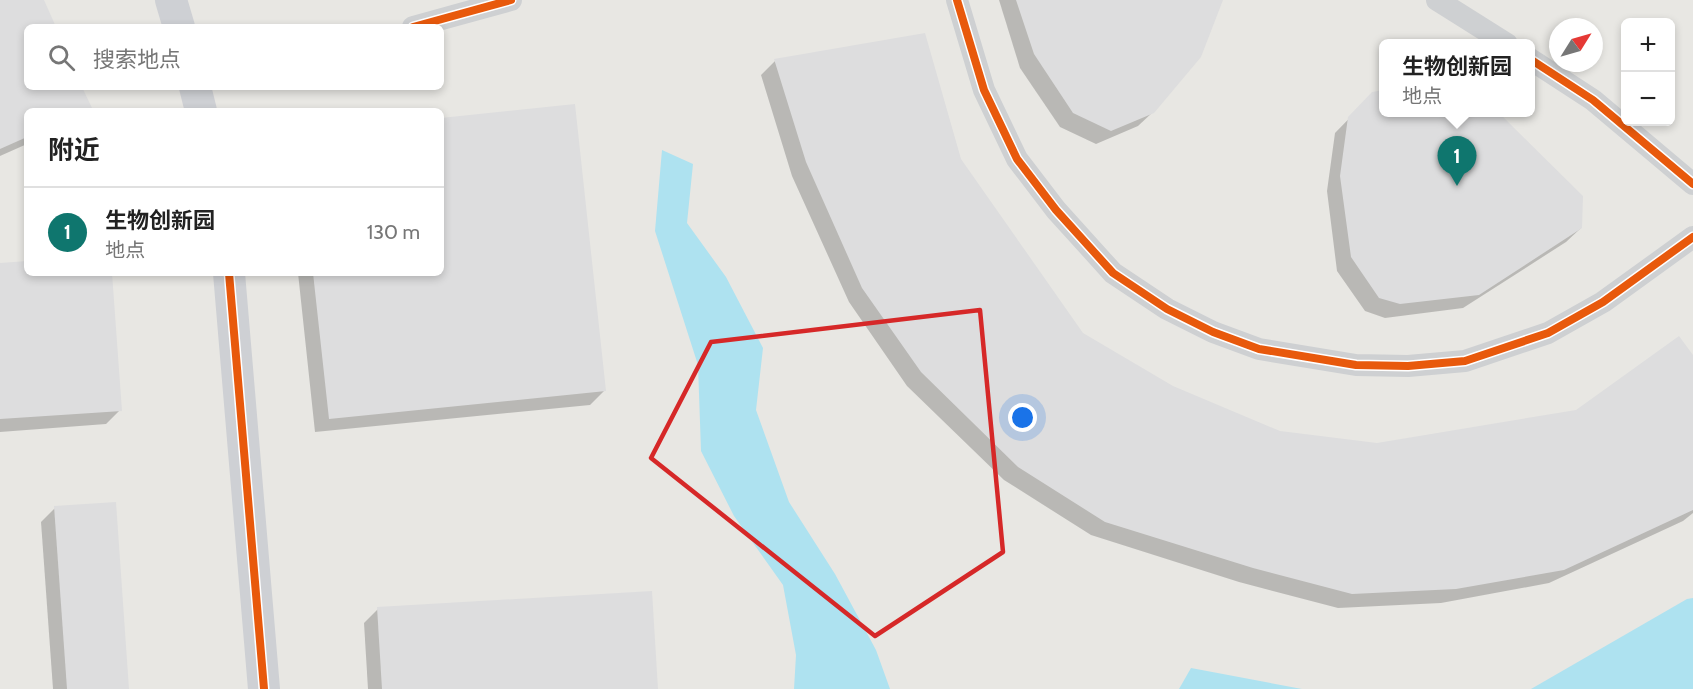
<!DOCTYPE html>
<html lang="zh">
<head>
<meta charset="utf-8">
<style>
	body { margin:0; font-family:Cabin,"Noto Sans SC",sans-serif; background:#f6f6f6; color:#222 }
	.controls { position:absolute; right:18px; top:18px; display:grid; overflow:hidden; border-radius:9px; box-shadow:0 3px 9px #0003 }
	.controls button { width:54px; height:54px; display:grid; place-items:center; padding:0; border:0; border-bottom:2px solid #e0e0e0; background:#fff; color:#222; font:30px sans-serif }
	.compass { position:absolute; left:1549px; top:18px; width:54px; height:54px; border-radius:50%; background:#fff; box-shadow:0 3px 9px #0003; rotate:53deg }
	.you { position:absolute; left:1023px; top:418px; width:21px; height:21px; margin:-15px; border:4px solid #fff; border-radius:50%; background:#1a73e8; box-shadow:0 0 0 9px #1a73e833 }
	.badge { display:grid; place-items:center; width:39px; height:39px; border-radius:50%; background:#0f766e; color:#fff; font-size:20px; font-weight:700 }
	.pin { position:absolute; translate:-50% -50px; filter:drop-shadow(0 2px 3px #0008) }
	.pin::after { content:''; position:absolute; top:32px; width:21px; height:18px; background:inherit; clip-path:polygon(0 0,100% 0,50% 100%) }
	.popup { position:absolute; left:1379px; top:39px; width:156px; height:78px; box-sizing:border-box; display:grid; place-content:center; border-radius:9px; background:#fff; filter:drop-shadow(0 2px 4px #0005); font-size:20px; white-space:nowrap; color:#767676 }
	.popup b { font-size:22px; color:#222 }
	.popup::after { content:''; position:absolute; left:50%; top:100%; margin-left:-12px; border:12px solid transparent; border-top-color:#fff }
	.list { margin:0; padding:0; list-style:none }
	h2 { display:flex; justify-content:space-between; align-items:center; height:78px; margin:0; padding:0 24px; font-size:26px }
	h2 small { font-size:20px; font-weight:400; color:#767676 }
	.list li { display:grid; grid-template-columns:39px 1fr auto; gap:18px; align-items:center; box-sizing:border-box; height:90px; padding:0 24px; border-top:2px solid #e0e0e0 }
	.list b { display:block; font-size:22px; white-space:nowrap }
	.list p { margin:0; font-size:20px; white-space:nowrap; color:#767676 }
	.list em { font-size:20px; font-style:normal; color:#767676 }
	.icon { flex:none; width:33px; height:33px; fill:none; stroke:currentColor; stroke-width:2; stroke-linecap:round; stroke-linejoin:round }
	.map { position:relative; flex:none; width:1693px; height:689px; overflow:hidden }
	.search { position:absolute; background:#fff; box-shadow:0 3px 9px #0003; left:24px; top:24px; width:420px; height:66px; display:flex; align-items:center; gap:15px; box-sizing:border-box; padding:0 21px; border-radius:9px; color:#767676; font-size:22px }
	.panel { position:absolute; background:#fff; box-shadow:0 3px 9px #0003; left:24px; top:108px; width:420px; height:168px; border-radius:9px }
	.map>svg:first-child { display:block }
	.commercial { fill:#e8e7e3; fill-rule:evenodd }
	.water { fill:#aee2f0 }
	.shadow { fill:#0003 }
	.building { fill:#ddddde }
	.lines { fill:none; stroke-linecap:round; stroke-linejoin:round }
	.street { stroke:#ced0d2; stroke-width:22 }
	.secondary { stroke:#ced0d4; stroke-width:32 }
	.cycleway-casing { stroke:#fff; stroke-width:11 }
	.cycleway { stroke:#e8590c; stroke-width:8 }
	.marked { fill:none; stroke:#d62828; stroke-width:4.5; stroke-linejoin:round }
</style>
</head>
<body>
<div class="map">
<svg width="1693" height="689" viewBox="0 0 1693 689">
	<rect width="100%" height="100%" fill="#f4f4f4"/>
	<path class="commercial" d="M0 0H1693V689H0ZM1626 22H1670V122H1626ZM27 27H441V87H27ZM1558 27H1594V63H1558ZM1384 44H1530V112H1384ZM27 111H441V273H27Z"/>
	<g class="water">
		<path d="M662 150 693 164 687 223 726 277 763 348 756 410 789 502 835 574 876 650 890 689H794L796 655 783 585 734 516 701 451 698 365 655 231Z"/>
		<path d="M1693 598V689H1531L1687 599Z"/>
		<path d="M1191 668 1302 689H1179Z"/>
	</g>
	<g class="shadow">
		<path d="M0 0H42L54 27H27V87H81L90 108 87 111H27V144L0 156Z"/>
		<path d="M999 0H1221L1153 112 1138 126 1096 144 1060 127 1020 68Z"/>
		<path d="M775 61 959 160 1082 334 1172 387 1279 433 1377 444 1576 411 1693 358V513L1683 521 1549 583 1441 603 1338 608 1239 582 1091 535 1004 480 907 386 849 302 792 176 761 75Z"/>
		<path d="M1373 94 1384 112H1492L1499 115 1581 228 1566 242 1463 308 1385 318 1365 311 1337 271 1327 191 1335 133Z"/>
		<path d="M441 119 604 391 590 405 315 432 298 273H441Z"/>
		<path d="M27 263V273H110L120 410 106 424 0 432V265Z"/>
		<path d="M55 508 128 689H53L41 522Z"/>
		<path d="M378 609 657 689H368L364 623Z"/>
	</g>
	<g class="building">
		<path d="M0 0H44L56 27H27V87H82L92 108 86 111H27V137L0 149Z"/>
		<path d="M1016 0H1223L1201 57 1154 113 1111 131 1073 113 1034 54Z"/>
		<path d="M925 33 961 159 1083 333 1173 386 1280 431 1377 443 1576 410 1679 336 1693 355V510L1564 570 1456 589 1352 594 1253 568 1105 522 1018 467 921 372 862 288 806 162 774 59Z"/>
		<path d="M1384 90V112L1499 113 1583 196 1582 228 1479 295 1400 304 1379 298 1351 257 1340 176 1348 117 1372 92Z"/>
		<path d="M575 104 606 391 329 419 313 273H441V118Z"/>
		<path d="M27 261V273H112L122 411 0 419V263Z"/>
		<path d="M116 502 129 689H67L54 506Z"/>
		<path d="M652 591 658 689H382L377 607Z"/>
	</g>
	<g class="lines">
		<g class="street">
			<path d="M957 0 984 90 1017 159 1056 210 1113 273 1167 309 1213 332 1259 349 1356 365 1408 366 1465 361 1548 333 1603 302 1693 237"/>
			<path d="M1437 0 1507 44"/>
			<path d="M413 27 511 0"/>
			<path d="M1530 59 1593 100 1693 184"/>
		</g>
		<g class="secondary">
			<path d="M171 0 179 27"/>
			<path d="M195 87 201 111"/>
			<path d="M229 273 264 689"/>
		</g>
		<g class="cycleway-casing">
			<g id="cycleway">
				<path d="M957 0 984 90 1017 159 1056 210 1113 273 1167 309 1213 332 1259 349 1356 365 1408 366 1465 361 1548 333 1603 302 1693 237"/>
				<path d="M413 27 511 0"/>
				<path d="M1530 59 1593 100 1693 184"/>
				<path d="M229 273 264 689"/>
			</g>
		</g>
		<use href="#cycleway" class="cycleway"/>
	</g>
	<path class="marked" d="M980 310 1003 552 875 636 651 458 711 342Z"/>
</svg>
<div class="controls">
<button>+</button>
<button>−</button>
</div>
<svg class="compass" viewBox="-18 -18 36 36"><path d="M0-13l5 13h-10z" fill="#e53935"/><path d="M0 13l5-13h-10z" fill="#767676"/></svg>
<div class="you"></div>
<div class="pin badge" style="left:1457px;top:186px">1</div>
<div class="popup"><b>生物创新园</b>地点</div>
<div class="search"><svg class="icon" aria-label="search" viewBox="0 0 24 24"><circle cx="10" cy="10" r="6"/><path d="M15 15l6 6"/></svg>搜索地点</div>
<section class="panel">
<h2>附近<small></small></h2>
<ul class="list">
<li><span class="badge">1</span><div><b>生物创新园</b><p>地点</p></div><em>130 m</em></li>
</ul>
</section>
</div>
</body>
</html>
